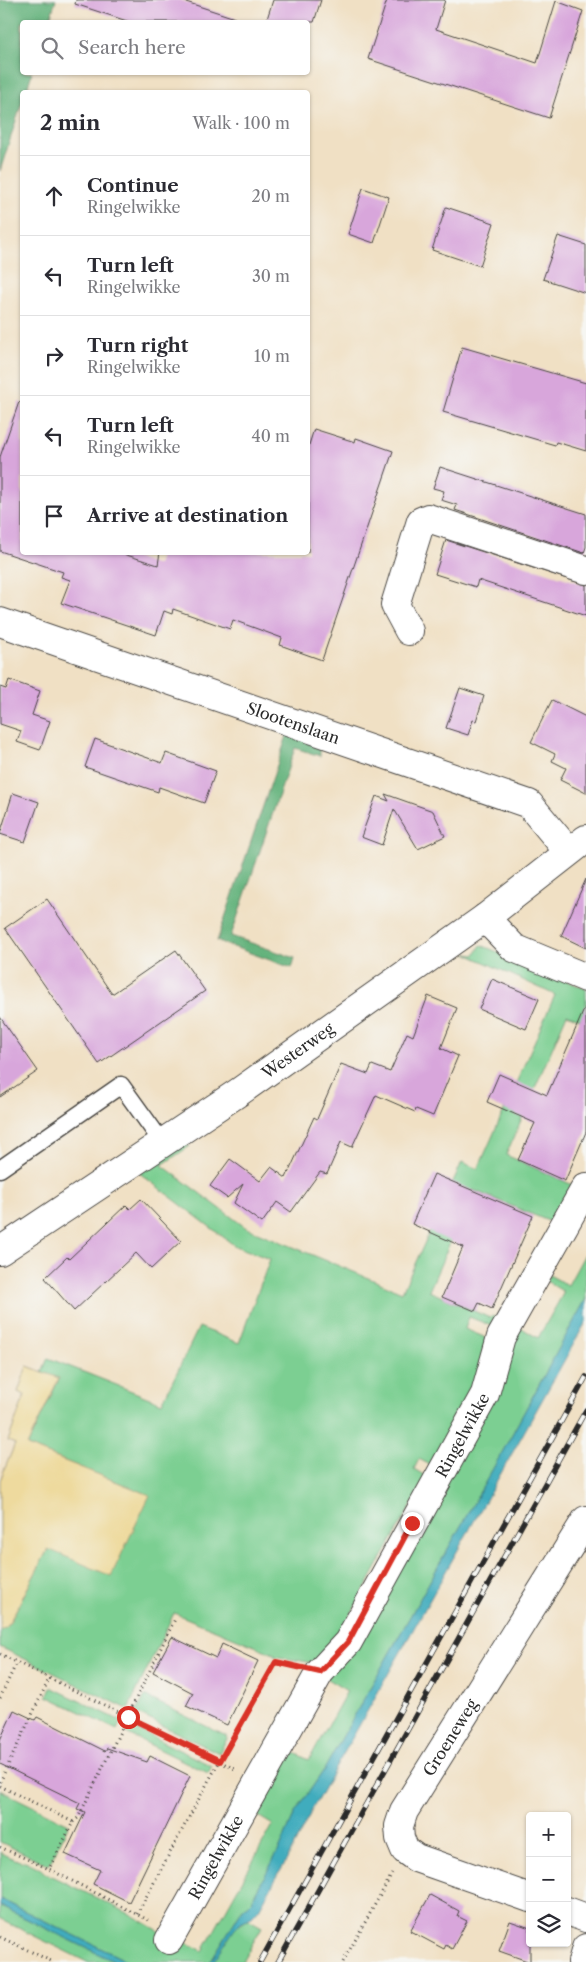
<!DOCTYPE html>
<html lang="en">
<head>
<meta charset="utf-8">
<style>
	body { margin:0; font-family:"Libre Caslon Text",serif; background:#f7f7f7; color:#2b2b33 }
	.controls { position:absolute; right:15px; bottom:15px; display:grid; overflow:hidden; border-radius:5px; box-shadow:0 1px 4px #0004 }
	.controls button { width:45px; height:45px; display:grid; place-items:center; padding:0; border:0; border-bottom:1px solid #e1e1e2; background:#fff; color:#2b2b33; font:25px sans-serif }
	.stop { position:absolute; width:15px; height:15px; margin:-11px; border:4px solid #d93025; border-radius:50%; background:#fff }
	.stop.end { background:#d93025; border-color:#fff; box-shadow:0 1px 5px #0008 }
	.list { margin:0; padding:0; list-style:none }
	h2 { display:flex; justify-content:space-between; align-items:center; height:65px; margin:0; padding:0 20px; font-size:21px }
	h2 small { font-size:16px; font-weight:400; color:#7c7c81 }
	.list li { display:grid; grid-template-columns:32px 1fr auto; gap:15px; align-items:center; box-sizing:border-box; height:80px; padding:0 20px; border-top:1px solid #e1e1e2 }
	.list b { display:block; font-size:19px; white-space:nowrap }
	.list p { margin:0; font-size:16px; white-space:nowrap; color:#7c7c81 }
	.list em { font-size:16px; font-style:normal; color:#7c7c81 }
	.icon { flex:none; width:28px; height:28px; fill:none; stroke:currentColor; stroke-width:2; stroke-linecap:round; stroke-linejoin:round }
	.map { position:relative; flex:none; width:586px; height:1962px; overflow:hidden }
	.search { position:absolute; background:#fff; box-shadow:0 1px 4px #0004; left:20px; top:20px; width:290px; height:55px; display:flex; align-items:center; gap:12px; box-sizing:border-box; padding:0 18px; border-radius:5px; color:#7c7c81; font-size:19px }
	.panel { position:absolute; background:#fff; box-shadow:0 1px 4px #0004; left:20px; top:90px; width:290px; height:465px; border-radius:5px }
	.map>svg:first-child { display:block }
	.green { fill:#7bcf92; stroke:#537d5e }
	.forest { fill:#64b27c; stroke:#486e54 }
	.sand { fill:#eeda9e; stroke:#8c8264 }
	.water { fill:#3facbd; stroke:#356c74 }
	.building { fill:#d8a6db }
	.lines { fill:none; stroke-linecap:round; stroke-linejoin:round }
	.lane-casing { stroke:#494642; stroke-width:19 }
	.street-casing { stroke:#494642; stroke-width:30 }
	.path { stroke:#494642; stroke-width:3; stroke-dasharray:1 4; stroke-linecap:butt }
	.lane { stroke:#fff; stroke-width:16 }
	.street { stroke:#fff; stroke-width:28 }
	.rail-casing { stroke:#2b2b2b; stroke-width:5.5 }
	.rail { stroke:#f6f6f2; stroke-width:4; stroke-dasharray:11; stroke-linecap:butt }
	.route { stroke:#d93025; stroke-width:6 }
	.labels { text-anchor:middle; stroke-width:5; stroke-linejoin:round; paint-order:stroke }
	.street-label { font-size:16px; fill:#2b2b2b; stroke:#f6f6f2 }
</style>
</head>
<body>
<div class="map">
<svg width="586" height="1962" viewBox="0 0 586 1962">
	<rect width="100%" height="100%" fill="#f6f6f2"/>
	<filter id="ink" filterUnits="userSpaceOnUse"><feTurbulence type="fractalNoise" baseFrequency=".02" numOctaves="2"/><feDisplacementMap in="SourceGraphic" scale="10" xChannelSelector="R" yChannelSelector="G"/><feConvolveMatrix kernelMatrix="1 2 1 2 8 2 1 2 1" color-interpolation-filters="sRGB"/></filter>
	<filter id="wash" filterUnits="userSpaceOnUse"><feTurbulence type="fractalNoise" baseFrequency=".0096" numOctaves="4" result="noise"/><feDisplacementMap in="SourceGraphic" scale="20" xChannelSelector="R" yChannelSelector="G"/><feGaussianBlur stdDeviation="1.12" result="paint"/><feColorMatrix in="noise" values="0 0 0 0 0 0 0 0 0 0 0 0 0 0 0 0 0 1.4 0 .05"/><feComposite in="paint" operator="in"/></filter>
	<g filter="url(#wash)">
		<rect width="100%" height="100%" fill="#f0e0c4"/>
		<g class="green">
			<path d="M481 945 586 989V1022L567 1014 506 1155 575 1186 553 1223 473 1190 429 1291 490 1318 492 1316 499 1319 492 1326 469 1317 465 1329 484 1337 486 1340 476 1388 432 1466 419 1459 414 1469 427 1477 340 1634 313 1663 274 1656V1654L174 1613 128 1709 0 1647V1630L7 1627 48 1549 149 1495 27 1446 59 1379 42 1372 48 1358 162 1403 199 1327 239 1343 270 1259 235 1246 138 1172 180 1143 190 1146 162 1165 245 1227 402 1292 462 1162 478 1169 555 995 467 954 475 955Z"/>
			<path d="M586 1252V1299L504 1449 324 1770 296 1811 280 1848 250 1903 243 1908 210 1962H129L0 1899V1852C13 1862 35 1861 45 1873L130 1914 161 1932 182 1940 203 1951 273 1825 253 1813 263 1794 267 1796 281 1770 278 1768 288 1750 309 1760 347 1691 327 1679 520 1327 538 1338 564 1292 546 1281 549 1275 568 1285Z"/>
			<path d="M51 1687 121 1721 117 1730 47 1696Z"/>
			<path d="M145 1696 228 1737 219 1753 136 1713Z"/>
			<path d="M130 1726 212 1766 208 1773 126 1733Z"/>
			<path d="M0 1790 69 1824 49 1865 0 1842Z"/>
			<path d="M0 1906 115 1962H87L0 1919Z"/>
			<path d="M248 1919 262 1927 242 1962H213C223 1947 231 1927 248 1919Z"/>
		</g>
		<g class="forest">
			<path d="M0 0H56L49 22H22V72L32 73 26 92H22V102L0 171Z"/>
			<path d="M289 730 320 746V756L295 748 231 936 295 958 292 968 217 941Z"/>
		</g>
		<path class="sand" d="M27 1366 59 1378 27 1446 150 1495 111 1576 48 1549 7 1627 0 1630V1480L15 1444 8 1441 25 1395 18 1392Z"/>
		<g class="water">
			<path d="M586 1299V1322L313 1808 290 1854 259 1909 252 1917 241 1922 234 1930 213 1962H210L243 1908 250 1903 280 1848 296 1811 324 1770 504 1449Z"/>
			<path d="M0 1899 129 1962H115L0 1906Z"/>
		</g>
		<g id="blocks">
			<g class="building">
				<path d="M76 0H180L235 18 234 22H130L75 4Z"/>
				<path d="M273 0H321L314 22H266Z"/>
				<path d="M387 0H445L436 29 537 63 556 1 583 11 549 118 368 59Z"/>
				<path d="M363 188 389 197 374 243 348 234Z"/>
				<path d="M446 207 494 223 480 266 432 250Z"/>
				<path d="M558 236 586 245V293L543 279Z"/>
				<path d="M462 347 586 383V451L556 442 555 445 443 412Z"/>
				<path d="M19 402 22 403V552H117L158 565 160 552H308V448L314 429 355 442 356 438 393 451 322 660 280 645 282 638 233 620 230 629 173 609 172 614 164 611 156 635 61 603 70 580 61 577 63 572 0 551V457Z"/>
				<path d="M440 467 586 514V547L584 553 455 510 457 505 441 500 444 491 433 488Z"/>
				<path d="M446 540 586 585V616L478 580 476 587 435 574Z"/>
				<path d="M9 680 40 691 32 715 50 721 40 750 17 742 21 731 0 724V687L6 689Z"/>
				<path d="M460 688 484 696 476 721 473 720 468 735 446 728Z"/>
				<path d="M552 700 586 717V793L560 780 566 768 552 761 555 754 531 742Z"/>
				<path d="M95 739 162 763 166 753 216 771 204 803 159 787 158 792 85 767Z"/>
				<path d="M13 793 39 802 25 842 0 834Z"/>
				<path d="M385 794 433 811 445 836 418 849 394 809 382 845 361 837 376 796 389 801Z"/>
				<path d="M586 879V948L561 936Z"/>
				<path d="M47 899 112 994 176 950 205 991 99 1064 5 928Z"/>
				<path d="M492 979 539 999 526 1029 479 1009Z"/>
				<path d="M428 996 457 1008 441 1048 458 1056 433 1116 416 1109 415 1112 376 1095 352 1147 341 1142 327 1174 320 1172 291 1212 277 1202 262 1223 234 1203 243 1184 227 1198 210 1186 230 1159 260 1181 271 1167 286 1178 314 1117 317 1119 341 1064 368 1074 372 1065 390 1072 407 1033 413 1036Z"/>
				<path d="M586 1005V1132L565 1181 518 1160 535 1123 487 1102 499 1074 547 1095Z"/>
				<path d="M0 1017 38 1071 0 1097Z"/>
				<path d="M434 1174 533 1216 492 1309 479 1303 475 1311 442 1297 463 1247 412 1224Z"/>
				<path d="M141 1199 181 1241 151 1269 136 1253 74 1311 45 1278 67 1257 69 1259 126 1205 130 1209Z"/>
				<path d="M172 1637 216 1658 222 1644 258 1661 227 1725 186 1706 193 1693 153 1672Z"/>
				<path d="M14 1710 35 1720 37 1717 105 1751 107 1748 147 1762 150 1756 190 1776 129 1902 93 1884 100 1870 65 1854 85 1812 77 1809 80 1803 0 1764V1740Z"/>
				<path d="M430 1895 459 1911 457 1916 467 1921 452 1949 446 1945 444 1949 410 1931Z"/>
				<path d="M510 1921 530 1928V1962L499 1951Z"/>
			</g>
		</g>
	</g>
	<g filter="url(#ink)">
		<use href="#blocks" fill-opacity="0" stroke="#494642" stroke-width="1"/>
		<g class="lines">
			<g class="lane-casing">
				<path id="lane" d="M0 1169 121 1085 162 1142"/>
			</g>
			<g class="street-casing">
				<g id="street">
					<path id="s1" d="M0 622 529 804 568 851"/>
					<path d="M409 631 395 605 421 521 428 518 586 570"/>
					<path d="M485 918 514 948 586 978"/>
					<path id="s2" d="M0 1251 239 1092 485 918 586 839"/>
					<path id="s3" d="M530 1898 416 1858 405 1850 400 1838 399 1826 404 1811 586 1520"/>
					<path d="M567 1911 586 1918"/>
					<path id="s4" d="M169 1940 320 1672 348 1642 485 1394 501 1337 586 1187"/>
					<path d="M582 1962 586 1948"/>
				</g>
			</g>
			<g class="path">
				<path d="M0 1654 235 1769"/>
				<path d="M0 1698 17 1662"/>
				<path d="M0 1782 49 1679"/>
				<path d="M0 1786 73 1822 49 1869 148 1920"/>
				<path d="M73 1822 78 1818 176 1617"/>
				<path d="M0 1847 49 1869"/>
				<path d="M137 1914 209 1780 276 1662 291 1665"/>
				<path d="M0 1937 53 1962"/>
				<path d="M343 1962 392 1874"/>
			</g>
			<use href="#lane" class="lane"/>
			<use href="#street" class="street"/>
			<g class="rail-casing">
				<g id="rail">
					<path d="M260 1962 586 1377"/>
					<path d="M278 1962 586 1410"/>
				</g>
			</g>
			<use href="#rail" class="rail"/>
		</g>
	</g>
	<g class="lines" filter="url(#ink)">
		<path class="route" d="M128 1717 220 1761 276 1662 320 1672 348 1642 412 1523"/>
	</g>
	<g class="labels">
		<g class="street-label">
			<text dy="6" stroke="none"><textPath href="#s1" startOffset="310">Slootenslaan</textPath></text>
			<text dy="6" stroke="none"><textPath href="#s2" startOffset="359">Westerweg</textPath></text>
			<text dy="6" stroke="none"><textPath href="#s4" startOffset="585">Ringelwikke</textPath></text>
			<text dy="6" stroke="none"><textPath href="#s3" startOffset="262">Groeneweg</textPath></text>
			<text dy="6" stroke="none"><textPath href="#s4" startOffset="95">Ringelwikke</textPath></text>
		</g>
	</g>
</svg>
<div class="controls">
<button>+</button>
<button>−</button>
<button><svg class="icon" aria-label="layers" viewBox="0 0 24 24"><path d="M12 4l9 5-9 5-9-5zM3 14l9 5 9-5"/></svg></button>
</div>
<div class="stop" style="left:128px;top:1717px"></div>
<div class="stop end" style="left:412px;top:1523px"></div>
<div class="search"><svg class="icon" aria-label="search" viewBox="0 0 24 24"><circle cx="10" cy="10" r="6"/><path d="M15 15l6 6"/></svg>Search here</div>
<section class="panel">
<h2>2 min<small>Walk · 100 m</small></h2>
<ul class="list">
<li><svg class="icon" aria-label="ahead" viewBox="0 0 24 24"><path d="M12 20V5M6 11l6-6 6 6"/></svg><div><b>Continue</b><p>Ringelwikke</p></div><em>20 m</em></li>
<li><svg class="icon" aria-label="left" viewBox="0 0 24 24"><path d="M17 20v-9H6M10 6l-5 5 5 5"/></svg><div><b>Turn left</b><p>Ringelwikke</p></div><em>30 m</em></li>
<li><svg class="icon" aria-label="right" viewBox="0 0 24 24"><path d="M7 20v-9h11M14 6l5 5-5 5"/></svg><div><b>Turn right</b><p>Ringelwikke</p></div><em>10 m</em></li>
<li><svg class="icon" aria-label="left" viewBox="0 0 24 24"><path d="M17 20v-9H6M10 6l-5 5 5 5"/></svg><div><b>Turn left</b><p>Ringelwikke</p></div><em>40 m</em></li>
<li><svg class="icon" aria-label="arrive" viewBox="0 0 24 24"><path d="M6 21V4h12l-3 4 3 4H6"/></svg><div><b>Arrive at destination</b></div></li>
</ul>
</section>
</div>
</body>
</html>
